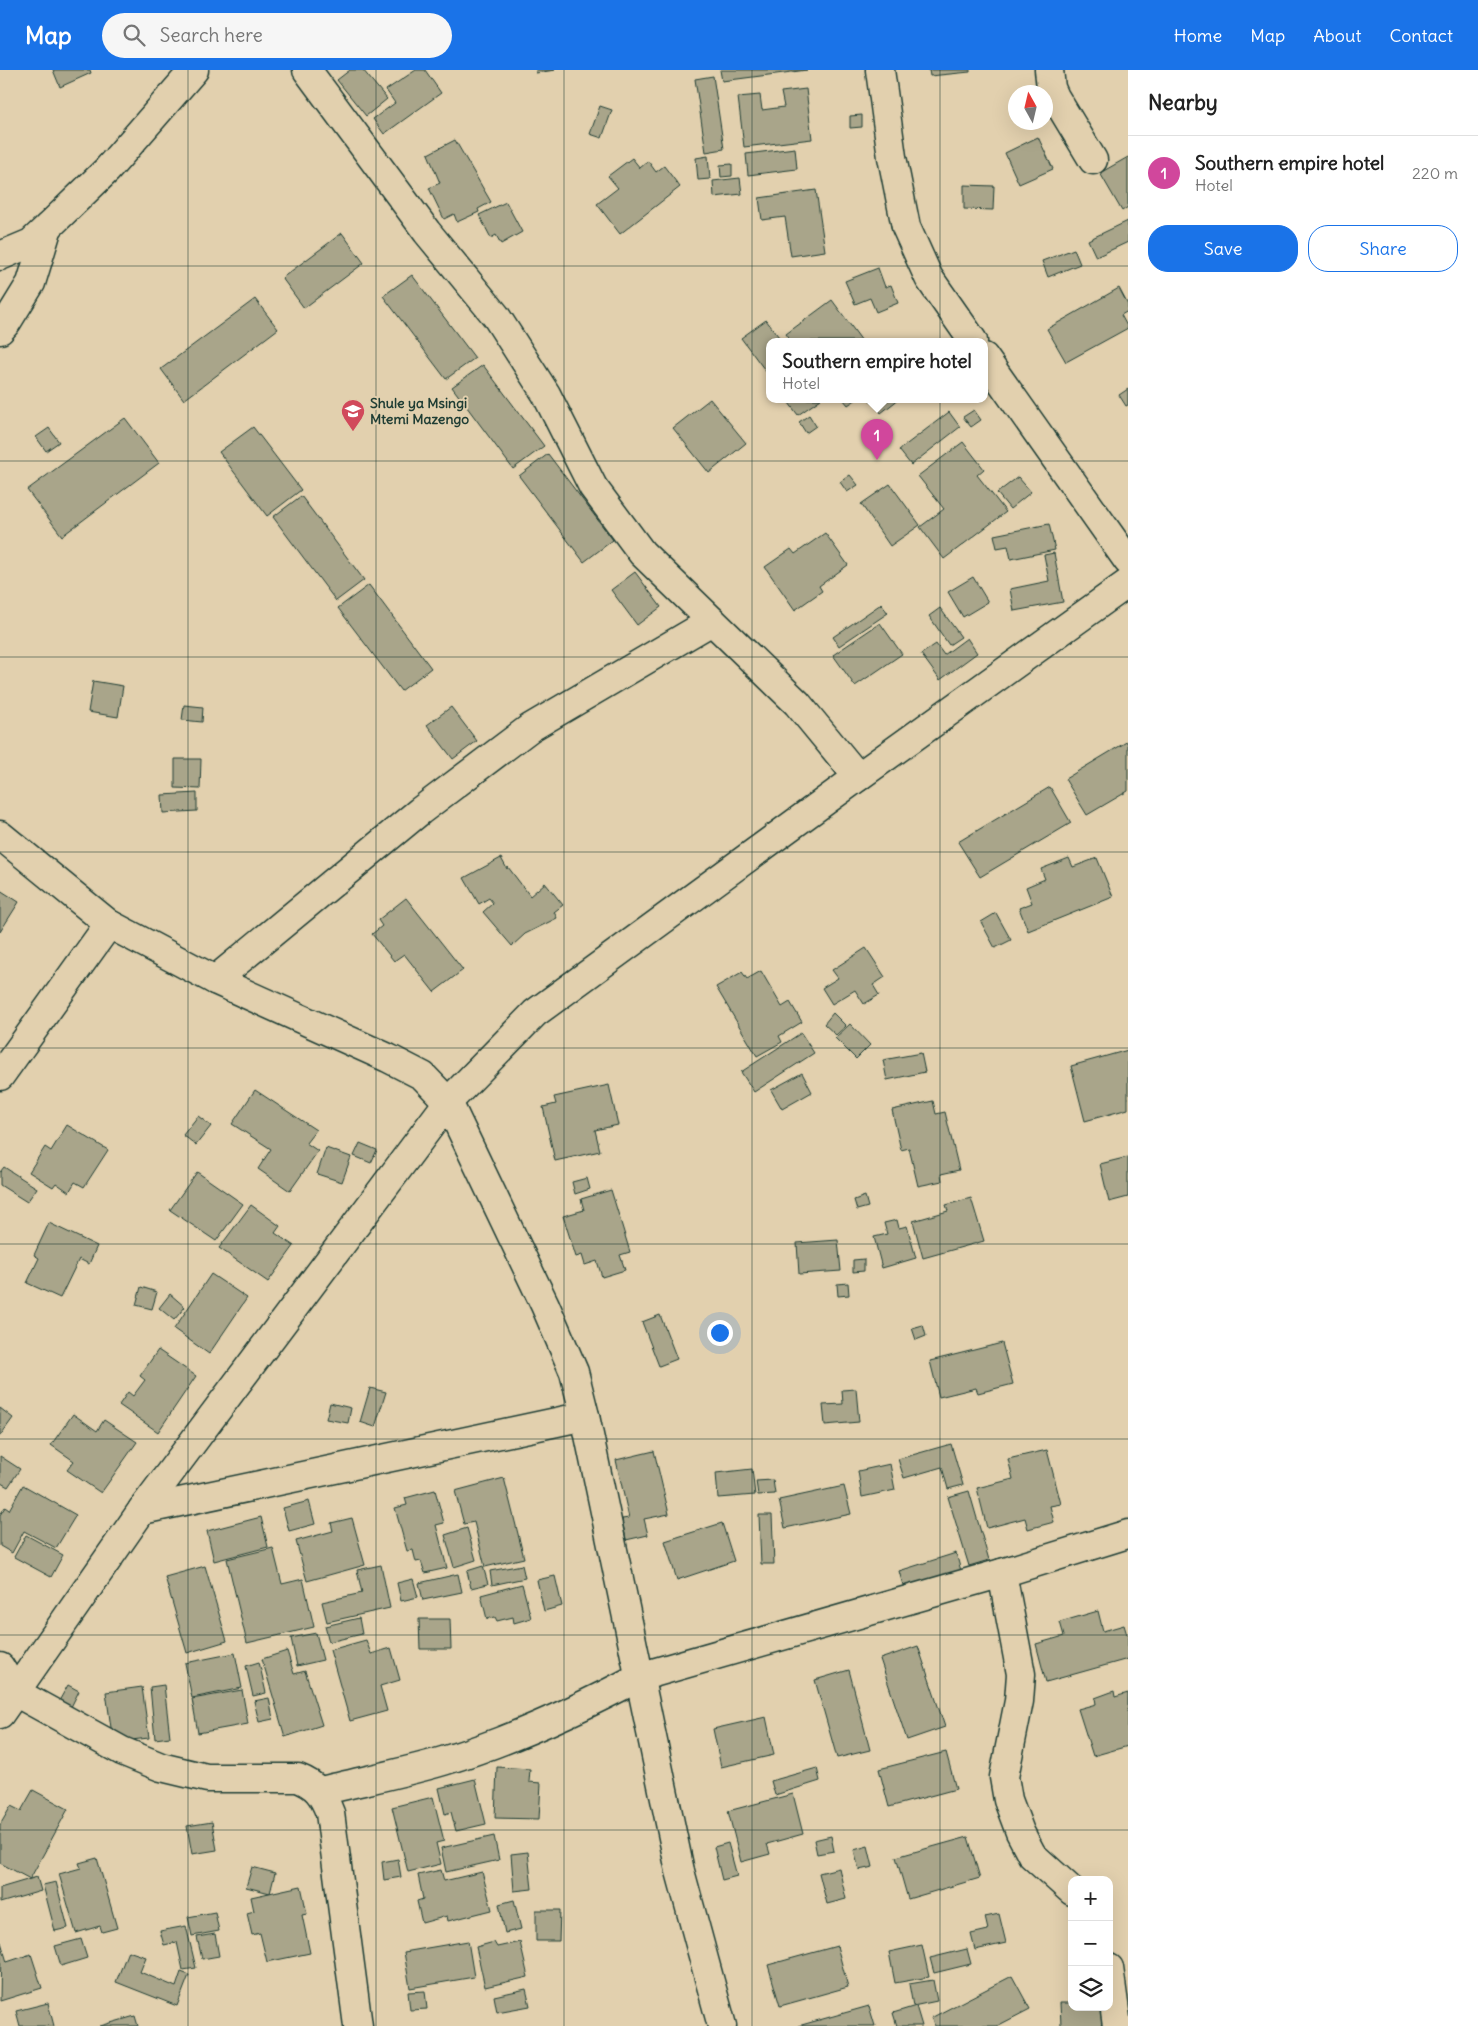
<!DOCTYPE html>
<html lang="en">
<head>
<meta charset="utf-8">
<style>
	body { margin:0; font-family:Delius,sans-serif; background:#f6f6f6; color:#222 }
	.controls { position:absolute; right:15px; bottom:15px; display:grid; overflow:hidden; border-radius:10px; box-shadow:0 5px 20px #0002 }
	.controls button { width:45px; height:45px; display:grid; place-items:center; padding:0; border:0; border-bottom:1px solid #e0e0e0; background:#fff; color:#222; font:25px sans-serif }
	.compass { position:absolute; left:1008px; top:15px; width:45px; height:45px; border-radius:50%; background:#fff; box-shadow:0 5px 20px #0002; rotate:352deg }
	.you { position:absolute; left:719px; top:1262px; width:18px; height:18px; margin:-12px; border:4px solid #fff; border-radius:50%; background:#1a73e8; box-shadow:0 0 0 8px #1a73e833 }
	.badge { display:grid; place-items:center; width:32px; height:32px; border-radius:50%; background:#1a73e8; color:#fff; font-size:16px; font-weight:700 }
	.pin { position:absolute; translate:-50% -41px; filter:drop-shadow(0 1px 2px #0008) }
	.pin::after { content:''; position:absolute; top:26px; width:18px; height:15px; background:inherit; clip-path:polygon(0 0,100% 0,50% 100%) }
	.popup { position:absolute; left:766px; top:268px; width:222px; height:65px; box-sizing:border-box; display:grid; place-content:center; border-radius:10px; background:#fff; filter:drop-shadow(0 1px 4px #0005); font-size:16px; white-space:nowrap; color:#767676 }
	.popup b { font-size:19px; color:#222 }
	.popup::after { content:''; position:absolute; left:50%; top:100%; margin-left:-10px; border:10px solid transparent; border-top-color:#fff }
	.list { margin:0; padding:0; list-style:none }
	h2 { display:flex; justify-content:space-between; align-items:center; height:65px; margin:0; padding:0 20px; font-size:21px }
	h2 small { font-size:16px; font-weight:400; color:#767676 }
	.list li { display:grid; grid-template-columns:32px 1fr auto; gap:15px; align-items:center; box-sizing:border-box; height:75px; padding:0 20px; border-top:1px solid #e0e0e0 }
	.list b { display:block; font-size:19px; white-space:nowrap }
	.list p { margin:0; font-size:16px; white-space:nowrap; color:#767676 }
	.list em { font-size:16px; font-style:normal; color:#767676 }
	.actions { display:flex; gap:10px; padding:15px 20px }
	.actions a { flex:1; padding:11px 0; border:1px solid #1a73e8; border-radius:20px; text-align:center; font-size:18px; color:#1a73e8 }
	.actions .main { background:#1a73e8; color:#fff }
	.icon { flex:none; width:28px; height:28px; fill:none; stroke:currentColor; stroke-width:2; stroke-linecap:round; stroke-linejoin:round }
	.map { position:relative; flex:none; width:1128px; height:1956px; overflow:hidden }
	header { display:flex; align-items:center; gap:30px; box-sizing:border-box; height:70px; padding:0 25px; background:#1a73e8; color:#fff }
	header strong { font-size:24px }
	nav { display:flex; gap:28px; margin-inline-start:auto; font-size:18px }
	.search { width:350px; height:45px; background:#f6f6f6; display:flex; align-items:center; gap:12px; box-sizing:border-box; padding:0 18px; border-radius:28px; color:#767676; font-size:19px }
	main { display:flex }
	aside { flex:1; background:#fff }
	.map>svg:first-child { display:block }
	.building { fill:#a9a58a; stroke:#1f3d34 }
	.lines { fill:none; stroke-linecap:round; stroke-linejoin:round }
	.minor-casing { stroke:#1f3d34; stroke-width:31 }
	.minor { stroke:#e2d0ae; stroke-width:28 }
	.grid { fill:none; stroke:#1f3d34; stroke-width:1; stroke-opacity:0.55 }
	.labels { text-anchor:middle; stroke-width:4; stroke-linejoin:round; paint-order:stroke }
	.poi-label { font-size:14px; font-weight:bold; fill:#1f3d34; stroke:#e2d0ae; text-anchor:start }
</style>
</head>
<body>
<header>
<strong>Map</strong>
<div class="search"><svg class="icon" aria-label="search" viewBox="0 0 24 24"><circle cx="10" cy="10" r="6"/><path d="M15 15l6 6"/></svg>Search here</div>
<nav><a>Home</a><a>Map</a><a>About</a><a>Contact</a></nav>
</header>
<main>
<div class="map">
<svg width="1128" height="1956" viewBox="0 0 1128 1956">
	<rect width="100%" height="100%" fill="#e2d0ae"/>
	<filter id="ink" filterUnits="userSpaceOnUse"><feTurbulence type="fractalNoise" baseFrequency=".02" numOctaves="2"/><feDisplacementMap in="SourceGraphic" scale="10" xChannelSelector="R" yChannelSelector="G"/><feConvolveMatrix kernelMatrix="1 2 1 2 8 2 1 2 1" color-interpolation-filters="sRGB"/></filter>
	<g filter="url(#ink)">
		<g class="building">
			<path d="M53 0H90L91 3 60 17Z"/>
			<path d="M350 0H363L387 29 366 46 337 10Z"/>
			<path d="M416 0H425L441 23 384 64 373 49 395 33 386 20Z"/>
			<path d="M536 0H555L536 3Z"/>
			<path d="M720 0H807L722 11Z"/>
			<path d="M929 0H970V2L930 6Z"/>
			<path d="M713 6 724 79 706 82 695 9Z"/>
			<path d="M806 19 812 69 744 77 738 27 760 25 762 40 784 37 781 22Z"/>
			<path d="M600 36 612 40 602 68 590 64Z"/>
			<path d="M862 45V57L850 58V46Z"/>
			<path d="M1038 67 1053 99 1019 114 1005 83Z"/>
			<path d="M455 70 491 132 478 139 479 142 457 152 454 144 444 149 429 118 440 113 428 84Z"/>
			<path d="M795 78 797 99 748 105 746 84Z"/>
			<path d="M708 86 710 109 698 110 696 88Z"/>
			<path d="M1128 87V137L1122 141 1100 103Z"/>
			<path d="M632 88 640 98 648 91 656 102 664 96 680 117 620 164 597 134 618 118 608 106Z"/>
			<path d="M732 94V106L721 107 720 95Z"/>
			<path d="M740 108 742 124 714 127 713 111Z"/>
			<path d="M964 115 994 116 993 140 964 139Z"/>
			<path d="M816 120 825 181 791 186 785 147 762 150 759 128Z"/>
			<path d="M506 132 522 162 501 174 496 165 491 168 479 145Z"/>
			<path d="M1128 151V172L1096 187 1088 170Z"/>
			<path d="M342 163 364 193 304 238 282 208Z"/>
			<path d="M1074 179 1080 194 1048 207 1042 191Z"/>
			<path d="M878 198 885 217 891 215 898 233 876 242 870 228 855 234 845 211Z"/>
			<path d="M412 205 475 288 446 309 383 226Z"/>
			<path d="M1119 218 1128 235V241L1121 245 1128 258 1066 292 1047 259Z"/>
			<path d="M255 229 278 259 184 330 161 299Z"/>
			<path d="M832 230 862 271H791L786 264Z"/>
			<path d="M766 250 782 271H770V307L741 268Z"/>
			<path d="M483 295 544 376 513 399 452 317Z"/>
			<path d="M1128 319V335L1126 336 1119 325Z"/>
			<path d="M710 329 746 373 709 403 673 358Z"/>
			<path d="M786 329H821L798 345Z"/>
			<path d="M843 329H857L848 335Z"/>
			<path d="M869 329H899L881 343Z"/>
			<path d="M974 340 981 350 971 357 963 347Z"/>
			<path d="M949 342 960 357 911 395 899 380Z"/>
			<path d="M809 345 816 356 806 363 799 352Z"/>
			<path d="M125 348 159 393 62 466 27 420Z"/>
			<path d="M253 357 301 420 267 446 219 382Z"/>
			<path d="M49 358 59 372 46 381 36 367Z"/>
			<path d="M963 372 984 399 977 405 1006 442 944 489 920 457 944 439 918 406Z"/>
			<path d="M548 384 613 470 584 492 519 406Z"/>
			<path d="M850 405 858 415 847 422 840 412Z"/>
			<path d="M1018 407 1031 422 1010 439 997 423Z"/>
			<path d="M890 414 920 455 890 476 861 434Z"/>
			<path d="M301 426 364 510 336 531 273 447Z"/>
			<path d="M1049 454 1055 480 1011 489 1008 476 997 478 994 465Z"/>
			<path d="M825 463 848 495 819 516 822 521 795 540 765 497 791 479 795 484Z"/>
			<path d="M1054 483 1063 532 1014 541 1010 519 1049 511 1044 485Z"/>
			<path d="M635 502 661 537 637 555 611 520Z"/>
			<path d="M973 507 988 532 963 547 948 522Z"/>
			<path d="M369 515 431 598 401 621 338 538Z"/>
			<path d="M881 534 888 543 839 576 833 567Z"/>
			<path d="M940 538 961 567 949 575 929 546Z"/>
			<path d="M880 553 902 584 855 616 833 585Z"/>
			<path d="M967 568 977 583 940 610 921 584 936 574 944 585Z"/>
			<path d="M93 611 123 616 118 647 88 642Z"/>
			<path d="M184 635 203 637 202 652 182 650Z"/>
			<path d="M451 637 477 671 453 689 427 655Z"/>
			<path d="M1128 671V721L1087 745 1065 709Z"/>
			<path d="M175 689H201L200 719 175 718Z"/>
			<path d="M1050 717 1071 753 980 807 958 772Z"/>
			<path d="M197 723V741L163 743 162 725Z"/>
			<path d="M501 788 507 799 508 797 530 826 545 813 563 835 554 842 557 848 525 864 512 876 483 842 493 833 489 828 479 834 464 808Z"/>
			<path d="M1069 788 1073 797 1097 788 1113 827 1028 861 1019 838 1032 833 1026 817 1045 809 1041 799Z"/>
			<path d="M0 820 19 832 0 862Z"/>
			<path d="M406 828 463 900 434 922 404 884 394 891 372 864 382 856 378 850Z"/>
			<path d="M996 843 1011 870 995 878 981 852Z"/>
			<path d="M866 878 885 907 873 915 879 925 864 934 855 920 832 934 822 918 838 908 832 900Z"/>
			<path d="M761 901 782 937 790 932 802 952 779 966 782 972 757 986 716 917 742 902 747 909Z"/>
			<path d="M833 943 846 956 836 965 824 954Z"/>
			<path d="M850 954 870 975 856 989 835 968Z"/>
			<path d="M801 963 814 983 754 1022 741 1002Z"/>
			<path d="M1128 980V1039L1085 1051 1071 996Z"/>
			<path d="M921 983 925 1002 887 1010 883 990Z"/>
			<path d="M802 1003 812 1022 782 1039 771 1020Z"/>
			<path d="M609 1015 618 1055 595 1060 600 1081 555 1091 543 1037 556 1034 554 1027Z"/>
			<path d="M255 1020 316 1060 306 1073 318 1081 290 1121 258 1099 271 1079 232 1054Z"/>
			<path d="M933 1031 936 1044 945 1042 959 1100 941 1104 942 1111 918 1116 909 1078 901 1080 892 1040Z"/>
			<path d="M198 1046 211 1056 196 1075 183 1065Z"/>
			<path d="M67 1055 108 1080 84 1117 75 1112 69 1122 56 1113 53 1117 29 1102 45 1077 51 1081Z"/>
			<path d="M360 1073 377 1080 371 1093 354 1086Z"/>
			<path d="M326 1078 351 1087 342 1112 317 1104Z"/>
			<path d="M1128 1087V1127L1109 1132 1100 1094Z"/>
			<path d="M4 1097 37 1118 27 1132 0 1115V1102Z"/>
			<path d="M197 1102 243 1134 216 1171 170 1140Z"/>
			<path d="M587 1108 590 1119 575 1124 572 1112Z"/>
			<path d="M611 1120 630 1182 620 1185 625 1200 602 1207 597 1191 585 1195 582 1185 576 1187 563 1146 584 1140 581 1129Z"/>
			<path d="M865 1126 868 1137 857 1140 854 1130Z"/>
			<path d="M971 1128 984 1171 923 1188 913 1151 948 1141 946 1135Z"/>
			<path d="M251 1135 280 1156 275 1163 294 1176 268 1212 219 1178Z"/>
			<path d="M897 1150 899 1158 907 1156 916 1188 882 1198 874 1167 887 1164 884 1153Z"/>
			<path d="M49 1153 97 1176 89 1194 79 1189 60 1228 27 1213 39 1188 34 1185Z"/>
			<path d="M838 1170 841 1201 799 1204 797 1173Z"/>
			<path d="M864 1189V1201L853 1202V1190Z"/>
			<path d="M211 1204 247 1228 209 1284 174 1259Z"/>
			<path d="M848 1213 849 1225 838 1226 837 1214Z"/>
			<path d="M141 1217 157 1222 152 1239 136 1235Z"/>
			<path d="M170 1224 185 1237 174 1250 159 1238Z"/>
			<path d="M660 1245 677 1289 659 1296 642 1252Z"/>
			<path d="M923 1255 926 1266 916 1270 912 1258Z"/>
			<path d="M1002 1273 1013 1314 978 1323 976 1318 939 1327 930 1291Z"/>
			<path d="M158 1280 196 1306 158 1362 119 1335 128 1322 133 1326 145 1310 140 1306Z"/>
			<path d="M370 1318 386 1322 375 1357 360 1352Z"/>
			<path d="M856 1319 859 1352 825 1355 823 1335 843 1334 842 1320Z"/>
			<path d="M330 1333 351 1338 348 1353 326 1349Z"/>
			<path d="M0 1338 13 1348 0 1366Z"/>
			<path d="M73 1344 97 1361 104 1350 137 1372 101 1423 67 1400 74 1391 51 1375Z"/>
			<path d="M951 1374 963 1415 948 1419 942 1397 904 1408 898 1389Z"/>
			<path d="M1047 1380 1061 1434 1050 1436 1054 1452 1028 1459 1025 1448 987 1458 977 1418 1013 1409 1008 1389Z"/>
			<path d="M654 1381 669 1444 644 1449 648 1465 626 1470 622 1449 629 1448 616 1390Z"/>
			<path d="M0 1386 20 1399 8 1417 1 1413 0 1414Z"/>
			<path d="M890 1394 895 1420 862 1427 858 1401Z"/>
			<path d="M752 1399 755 1425 718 1428 716 1403Z"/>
			<path d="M504 1408 524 1488 485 1497 474 1452 464 1454 455 1421Z"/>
			<path d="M773 1410 775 1424 758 1425 756 1411Z"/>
			<path d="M23 1415 76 1445 56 1478 24 1461 12 1483 0 1476V1445L5 1437 9 1440Z"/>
			<path d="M844 1416 851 1444 785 1458 779 1430Z"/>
			<path d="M435 1420 444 1453 436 1455 447 1498 425 1503 421 1491 416 1492 413 1480 407 1481 395 1438 407 1435 405 1428Z"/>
			<path d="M969 1421 989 1490 969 1496 948 1427Z"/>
			<path d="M309 1431 315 1454 289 1461 283 1438Z"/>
			<path d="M759 1445H772L774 1494H761Z"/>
			<path d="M261 1447 268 1477 214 1491 207 1461Z"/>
			<path d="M352 1448 365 1495 307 1511 296 1471 333 1461 331 1453Z"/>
			<path d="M722 1453 734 1491 677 1510 665 1471Z"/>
			<path d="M467 1458 476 1490 454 1497 445 1465Z"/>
			<path d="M26 1465 63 1485 51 1507 14 1487Z"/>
			<path d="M273 1478 282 1514 303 1509 314 1557 247 1573 227 1489Z"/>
			<path d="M956 1483 961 1501 904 1519 899 1501Z"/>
			<path d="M381 1495 390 1538 327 1552 322 1532 362 1523 357 1500Z"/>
			<path d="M522 1495 525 1508 492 1515 490 1501Z"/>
			<path d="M205 1496 227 1571 187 1583 165 1507Z"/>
			<path d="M483 1496 488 1514 471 1518 467 1501Z"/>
			<path d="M458 1504 462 1522 423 1530 419 1513Z"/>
			<path d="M555 1506 562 1536 544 1541 537 1510Z"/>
			<path d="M413 1509 418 1527 401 1531 397 1513Z"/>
			<path d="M522 1514 531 1548 514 1553 513 1547 497 1551 495 1547 487 1549 481 1525Z"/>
			<path d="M1098 1541 1103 1561 1124 1555 1128 1568V1589L1046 1612 1036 1574 1064 1566 1060 1552Z"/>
			<path d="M359 1548 362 1564 329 1572 325 1556Z"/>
			<path d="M419 1549H450L451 1579H420Z"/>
			<path d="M316 1563 323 1590 297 1596 291 1568Z"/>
			<path d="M366 1570 371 1584 391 1578 400 1610 380 1616 387 1641 350 1651 330 1580Z"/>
			<path d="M918 1576 945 1657 907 1670 880 1589Z"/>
			<path d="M287 1581 294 1604 305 1601 322 1655 285 1667 262 1589Z"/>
			<path d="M235 1583 242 1618 192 1628 185 1593Z"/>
			<path d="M259 1592 266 1623 253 1626 246 1596Z"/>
			<path d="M849 1600 870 1680 837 1688 815 1610Z"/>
			<path d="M68 1615 79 1621 71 1637 59 1631Z"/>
			<path d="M164 1615 170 1667 155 1669 150 1617Z"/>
			<path d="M142 1617 149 1668 113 1672 106 1622Z"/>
			<path d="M242 1620 248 1654 198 1663 192 1629Z"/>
			<path d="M1114 1621 1115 1627 1128 1623V1676L1093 1686 1078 1639 1096 1634 1095 1628Z"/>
			<path d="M269 1628 273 1649 259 1652 254 1631Z"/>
			<path d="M766 1647 774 1685 721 1697 713 1659Z"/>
			<path d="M946 1682 956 1719 889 1737 879 1699Z"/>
			<path d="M497 1697 530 1699 529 1712 541 1713 539 1749 495 1748Z"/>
			<path d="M817 1698 820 1711 775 1725 771 1711Z"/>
			<path d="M475 1709 486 1754 456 1761 451 1742 445 1744 439 1718Z"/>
			<path d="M33 1720 68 1739 30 1809 0 1793V1755L11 1736 21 1741Z"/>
			<path d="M793 1724 803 1764 767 1774 770 1784 741 1792 728 1741Z"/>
			<path d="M433 1727 444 1771 436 1773 441 1794 408 1802 392 1737Z"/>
			<path d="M212 1752 217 1780 192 1784 187 1756Z"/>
			<path d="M494 1766 499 1790 446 1802 441 1778Z"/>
			<path d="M831 1766 834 1781 817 1784 814 1770Z"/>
			<path d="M968 1767 980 1808 908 1829 896 1787Z"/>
			<path d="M728 1773 737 1806 722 1810 714 1777Z"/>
			<path d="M868 1776 873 1797 859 1800 854 1780Z"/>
			<path d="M528 1782 532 1819 514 1821 511 1784Z"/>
			<path d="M97 1788 117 1858 102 1862 100 1856 76 1863 59 1804 81 1798 79 1793Z"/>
			<path d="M398 1789 401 1807 384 1810 382 1792Z"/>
			<path d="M252 1797 275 1803 270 1823 246 1817Z"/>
			<path d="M839 1798 846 1829 827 1834 819 1803Z"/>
			<path d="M441 1800 444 1811 482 1802 492 1840 448 1851 447 1846 422 1853 417 1831 423 1829 418 1805Z"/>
			<path d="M37 1807 41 1821 0 1833V1818Z"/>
			<path d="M56 1812 68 1858 55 1861 43 1815Z"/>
			<path d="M301 1816 307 1844 302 1845 310 1883 267 1892 260 1863 252 1865 247 1843 254 1841 251 1827Z"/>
			<path d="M514 1830 521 1859 505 1863 499 1834Z"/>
			<path d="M536 1840H560L559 1871H536Z"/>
			<path d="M215 1842 219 1861 192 1866 188 1847Z"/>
			<path d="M999 1844 1006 1873 975 1880 971 1864 988 1860 985 1847Z"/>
			<path d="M186 1856 196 1898 183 1900 177 1872 164 1875 160 1861Z"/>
			<path d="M215 1864 219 1886 202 1889 197 1867Z"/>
			<path d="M81 1869 87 1888 61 1896 55 1876Z"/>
			<path d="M468 1871 474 1907 410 1918 404 1882Z"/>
			<path d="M1 1872 7 1892 31 1884 42 1918 0 1931Z"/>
			<path d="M494 1872 497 1877 520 1872 528 1907 485 1917 476 1877Z"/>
			<path d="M922 1875 929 1907 895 1913 889 1882Z"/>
			<path d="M837 1876 848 1917 780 1936 768 1895Z"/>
			<path d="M967 1879 971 1894 934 1903 930 1888Z"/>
			<path d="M128 1881 146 1887 140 1902 176 1917 181 1902 189 1905 177 1936 116 1912Z"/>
			<path d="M1012 1906 1030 1939 997 1956H935L931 1948Z"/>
			<path d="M933 1910 937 1931 913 1936 909 1914Z"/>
			<path d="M526 1919 530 1936 497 1942 494 1926Z"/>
			<path d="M425 1921 427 1939 410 1940 408 1922Z"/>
			<path d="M48 1933 54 1956H20L16 1941Z"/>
			<path d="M1060 1933H1072V1937H1101L1102 1956H1061Z"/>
			<path d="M869 1936 875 1956H798Z"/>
			<path d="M916 1936 922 1956H897L893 1943Z"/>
			<path d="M135 1946 138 1956H100Z"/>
		</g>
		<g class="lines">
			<g class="minor-casing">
				<g id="minor">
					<path d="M307 0 427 162 496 246 546 324 593 417 642 483 797 633 858 707"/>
					<path d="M880 0 892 87 906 157 929 208 973 271"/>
					<path d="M1049 0 1051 18 1055 27 1093 90"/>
					<path d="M0 186 31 173 48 157 107 100 194 0"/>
					<path d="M0 260 7 252 31 213 48 157"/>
					<path d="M984 287 1128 491"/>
					<path d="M0 765 109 854 215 910 388 988 423 1006 448 1032 545 1235 574 1302 585 1346 680 1801 722 1956"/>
					<path d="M215 910 420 741 530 658 712 551"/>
					<path d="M0 1006 109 854"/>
					<path d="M142 1440 585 1346"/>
					<path d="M1002 1503 1021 1604 1019 1631 1004 1707 1008 1730 1020 1762 1032 1785 1072 1821"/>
					<path d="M0 1597 15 1622 122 1681 161 1697 207 1708H298C316 1715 323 1724 330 1743L358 1956"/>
					<path d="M0 1644 142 1440 448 1032 535 943 858 707 1128 513"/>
					<path d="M321 1721C361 1711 403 1703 443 1691 510 1671 577 1640 639 1607L1002 1503 1128 1464"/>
					<path d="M1109 1898 1117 1956"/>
				</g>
			</g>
			<use href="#minor" class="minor"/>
		</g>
	</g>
	<path class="grid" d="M188 0V1956M376 0V1956M564 0V1956M752 0V1956M940 0V1956M0 196H1128M0 391H1128M0 587H1128M0 782H1128M0 978H1128M0 1174H1128M0 1369H1128M0 1565H1128M0 1760H1128"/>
	<defs>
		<g id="school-pin" transform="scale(1.25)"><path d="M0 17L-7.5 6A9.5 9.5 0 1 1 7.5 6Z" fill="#d1495b" stroke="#e2d0ae"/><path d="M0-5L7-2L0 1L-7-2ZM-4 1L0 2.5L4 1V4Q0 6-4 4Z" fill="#fff"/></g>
	</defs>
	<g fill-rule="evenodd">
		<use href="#school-pin" x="353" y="341"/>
	</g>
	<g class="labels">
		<g class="poi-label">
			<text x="370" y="338">Shule ya Msingi<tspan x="370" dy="16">Mtemi Mazengo</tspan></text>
		</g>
	</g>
</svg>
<div class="controls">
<button>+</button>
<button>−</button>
<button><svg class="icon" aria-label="layers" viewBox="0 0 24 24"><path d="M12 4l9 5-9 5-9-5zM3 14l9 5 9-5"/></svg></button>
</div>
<svg class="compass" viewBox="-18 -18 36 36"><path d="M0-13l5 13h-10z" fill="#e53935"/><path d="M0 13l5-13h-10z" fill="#767676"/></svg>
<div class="you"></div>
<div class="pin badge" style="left:877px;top:390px;background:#d1479c">1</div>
<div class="popup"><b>Southern empire hotel</b>Hotel</div>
</div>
<aside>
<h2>Nearby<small></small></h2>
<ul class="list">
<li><span class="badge" style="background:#d1479c">1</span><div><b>Southern empire hotel</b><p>Hotel</p></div><em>220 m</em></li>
</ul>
<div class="actions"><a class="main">Save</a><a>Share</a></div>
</aside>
</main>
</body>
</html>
